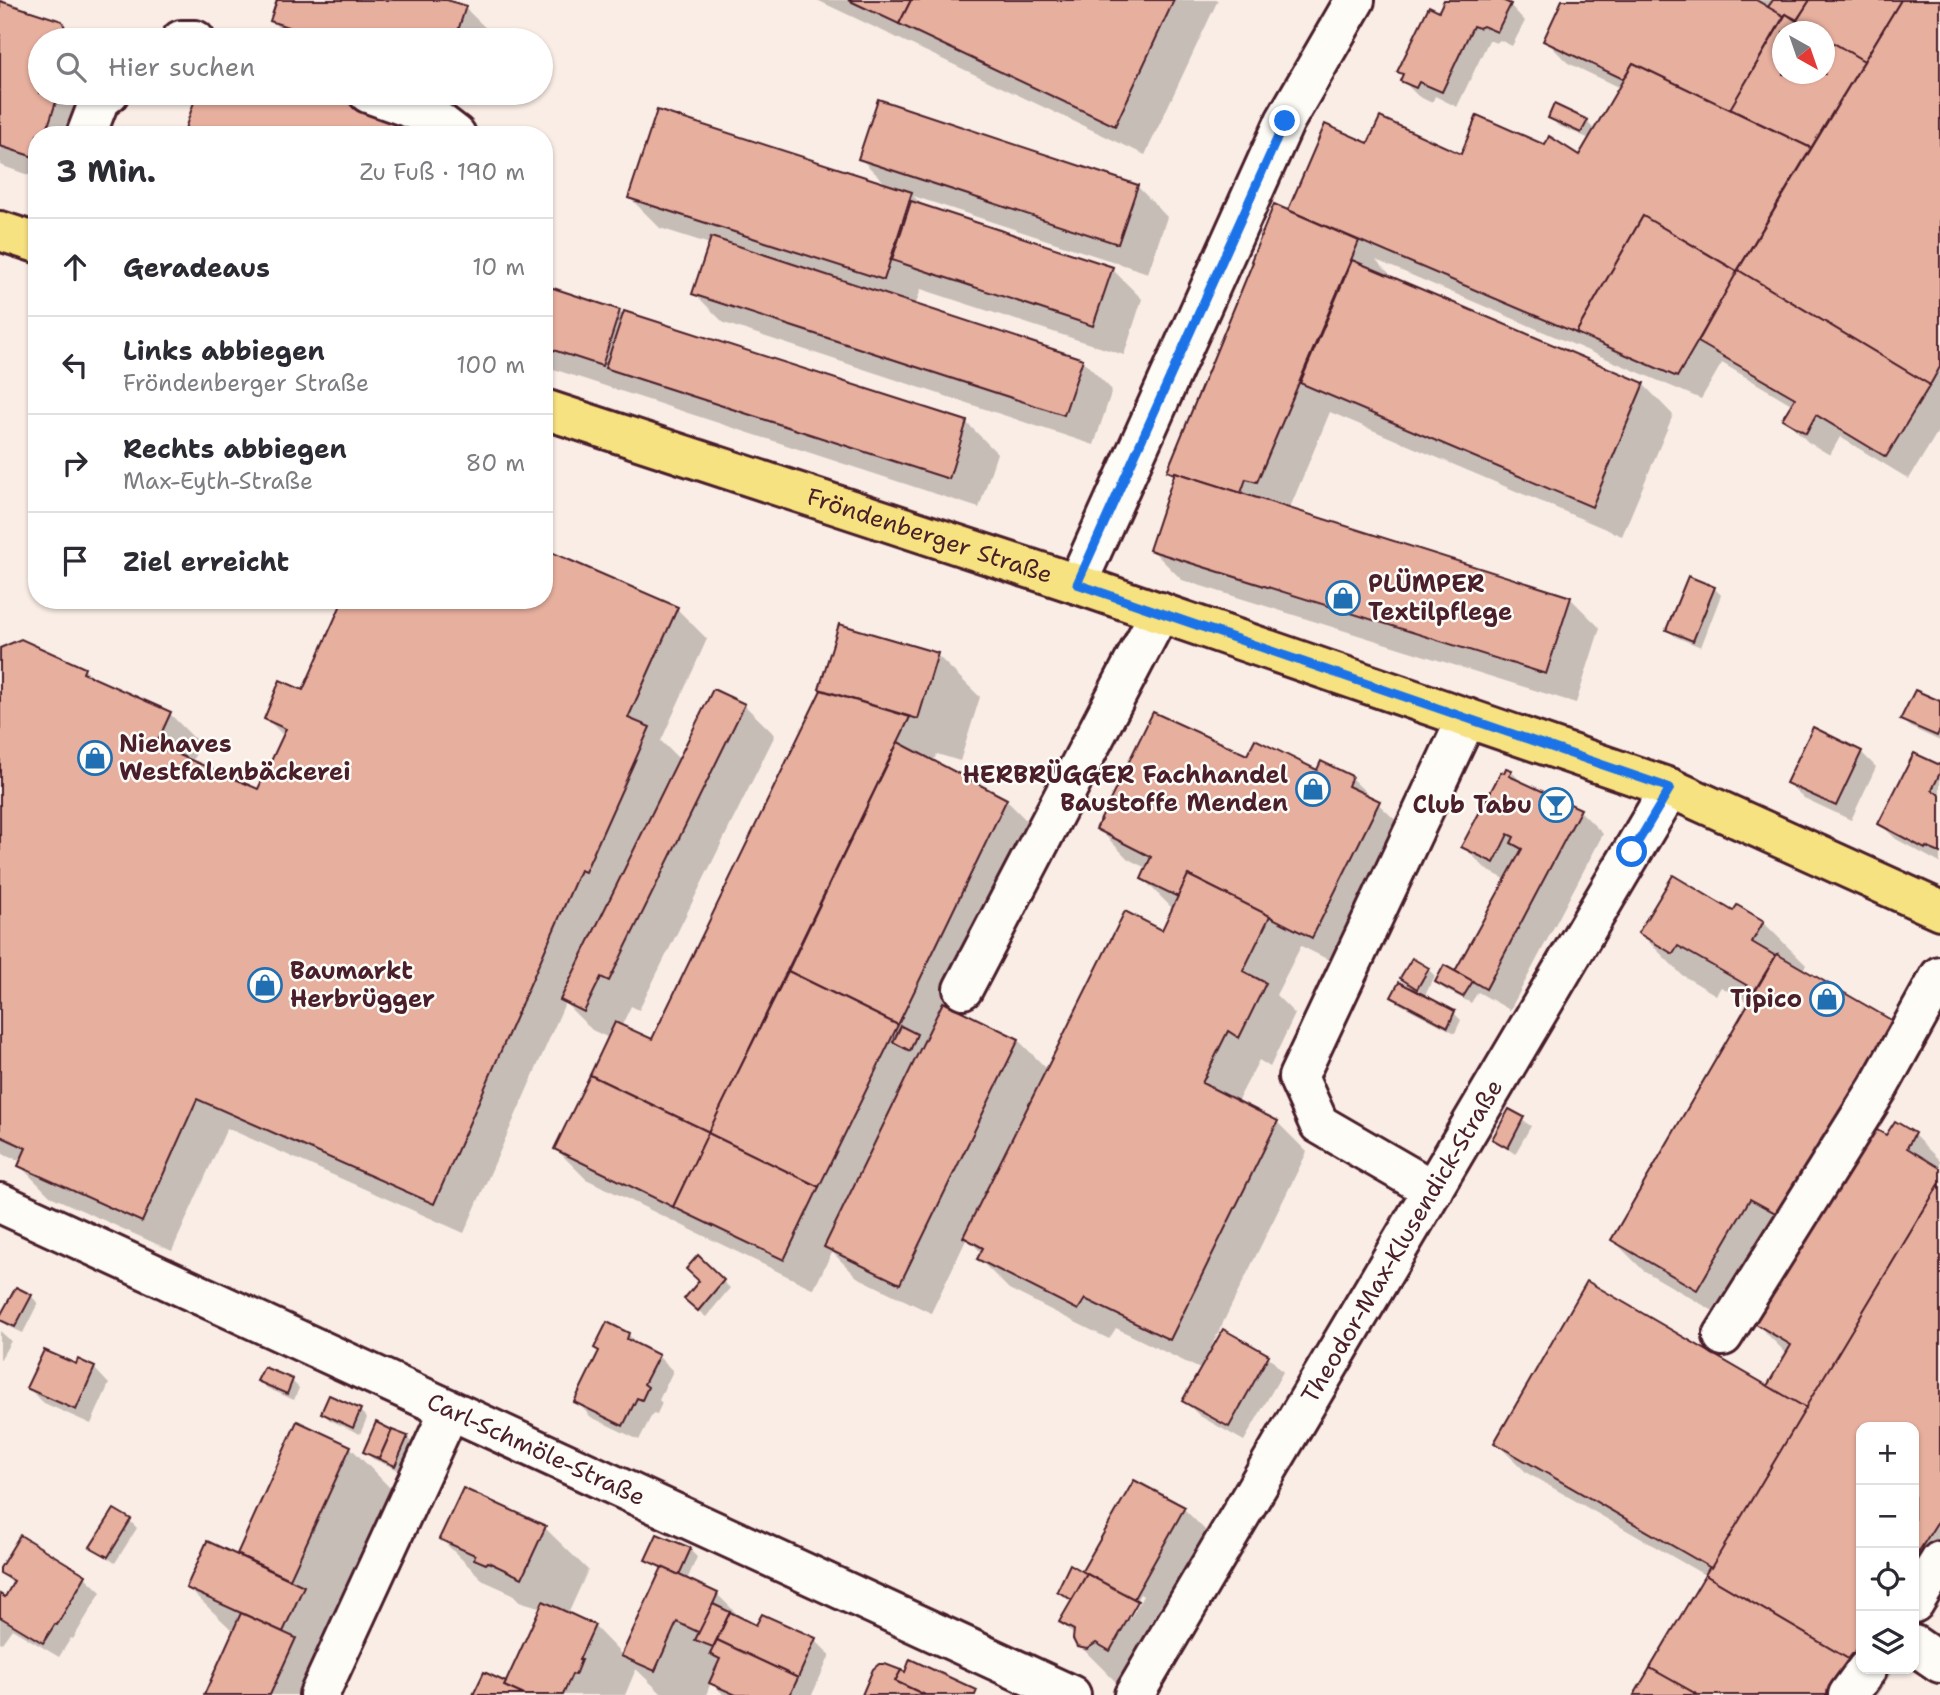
<!DOCTYPE html>
<html lang="de">
<head>
<meta charset="utf-8">
<style>
	body { margin:0; font-family:"Shantell Sans",sans-serif; background:#f7f7f7; color:#2b2b33 }
	.controls { position:absolute; right:21px; bottom:21px; display:grid; overflow:hidden; border-radius:14px; box-shadow:0 2px 5px #0004 }
	.controls button { width:63px; height:63px; display:grid; place-items:center; padding:0; border:0; border-bottom:2px solid #e1e1e2; background:#fff; color:#2b2b33; font:35px sans-serif }
	.compass { position:absolute; left:1772px; top:21px; width:63px; height:63px; border-radius:50%; background:#fff; box-shadow:0 2px 5px #0004; rotate:140deg }
	.stop { position:absolute; width:21px; height:21px; margin:-16px; border:5px solid #1a73e8; border-radius:50%; background:#fff }
	.stop.end { background:#1a73e8; border-color:#fff; box-shadow:0 2px 7px #0008 }
	.list { margin:0; padding:0; list-style:none }
	h2 { display:flex; justify-content:space-between; align-items:center; height:91px; margin:0; padding:0 28px; font-size:30px }
	h2 small { font-size:23px; font-weight:400; color:#7c7c81 }
	.list li { display:grid; grid-template-columns:46px 1fr auto; gap:21px; align-items:center; box-sizing:border-box; height:98px; padding:0 28px; border-top:2px solid #e1e1e2 }
	.list b { display:block; font-size:26px; white-space:nowrap }
	.list p { margin:0; font-size:23px; white-space:nowrap; color:#7c7c81 }
	.list em { font-size:23px; font-style:normal; color:#7c7c81 }
	.icon { flex:none; width:38px; height:38px; fill:none; stroke:currentColor; stroke-width:2; stroke-linecap:round; stroke-linejoin:round }
	.map { position:relative; flex:none; width:1940px; height:1695px; overflow:hidden }
	.search { position:absolute; background:#fff; box-shadow:0 2px 5px #0004; left:28px; top:28px; width:525px; height:77px; display:flex; align-items:center; gap:18px; box-sizing:border-box; padding:0 24px; border-radius:38px; color:#7c7c81; font-size:26px }
	.panel { position:absolute; background:#fff; box-shadow:0 2px 5px #0004; left:28px; top:126px; width:525px; height:483px; border-radius:28px }
	.map>svg:first-child { display:block }
	.shadow { fill:#0003; fill-rule:evenodd }
	.building { fill:#e7af9e; stroke:#4a1f2b; stroke-width:2 }
	.lines { fill:none; stroke-linecap:round; stroke-linejoin:round }
	.minor-casing { stroke:#4a1f2b; stroke-width:44 }
	.major-casing { stroke:#4a1f2b; stroke-width:44 }
	.minor { stroke:#fdfcf7; stroke-width:38 }
	.major { stroke:#f7e281; stroke-width:38 }
	.route { stroke:#1a73e8; stroke-width:9 }
	.labels { text-anchor:middle; stroke-width:5; stroke-linejoin:round; paint-order:stroke }
	.street-label { font-size:24px; fill:#4a1f2b; stroke:#fdfcf7 }
	.poi-label { font-size:24px; font-weight:bold; fill:#4a1f2b; stroke:#fdfcf7; text-anchor:start }
</style>
</head>
<body>
<div class="map">
<svg width="1940" height="1695" viewBox="0 0 1940 1695">
	<rect width="100%" height="100%" fill="#f9ede5"/>
	<filter id="ink" filterUnits="userSpaceOnUse"><feTurbulence type="fractalNoise" baseFrequency=".0143" numOctaves="2"/><feDisplacementMap in="SourceGraphic" scale="14" xChannelSelector="R" yChannelSelector="G"/><feConvolveMatrix kernelMatrix="1 2 1 2 8 2 1 2 1" color-interpolation-filters="sRGB"/></filter>
	<g filter="url(#ink)">
		<g class="shadow">
			<path d="M279 0H442L465 8 496 38 495 40H291L272 21Z"/>
			<path d="M817 0H1218L1145 155Z"/>
			<path d="M1446 0H1498L1510 5 1525 21 1512 46 1500 40 1496 43 1489 40 1457 107 1435 96 1432 103 1418 96 1402 80 1404 76 1399 72 1440 13Z"/>
			<path d="M1564 0H1940V428L1909 479 1840 437 1830 455 1808 442 1785 419 1793 405 1722 363 1701 399 1376 260 1389 273 1387 277 1643 384 1673 415 1622 536 1330 412 1289 510 1570 598 1600 628 1576 703 1182 580 1152 550 1175 477 1170 471 1288 213 1325 126 1369 146 1462 156 1546 147 1579 158 1590 139 1557 125 1550 117 1586 121 1595 130 1620 88 1568 63 1545 40ZM1783 32H1825V74H1783Z"/>
			<path d="M0 3 61 23 78 40H40V93H99L85 135H37V178L0 165Z"/>
			<path d="M199 93H313L423 130 428 135H185Z"/>
			<path d="M425 93H477L472 108Z"/>
			<path d="M860 158 1137 186 1167 217 1148 273 913 196 925 207 1112 269 1142 299 1124 355 921 289 915 306 1082 360 1112 390 1094 445 724 323 694 293 710 244 660 228 630 198 888 186Z"/>
			<path d="M544 287 619 311 624 316 625 313 967 423 997 453 979 508 544 366Z"/>
			<path d="M1714 588 1721 595 1701 647 1676 637 1668 630Z"/>
			<path d="M677 609 707 639 661 741 680 760 744 705 775 735 639 1010 631 1006 621 1027 653 1041 823 690 821 689 937 655 980 697 960 761 937 754 933 762 1006 800 1037 831 951 1008 1018 1040 1048 1070 1163 932 1174 910 1143 879 1148 869 1128 859 1098 828 1248 757 1318 773 1322 764 1351 778 1409 833 1343 967 1301 946 1276 995 1295 1014 1270 1067 1259 1060 1237 1102 1277 1122 1307 1152 1212 1345 1268 1356 1283 1372 1244 1441 1200 1416 1184 1401 1202 1370 1116 1328 1109 1339 1009 1289 979 1259 982 1253 967 1238 931 1313 857 1277 832 1252 814 1289 586 1179 556 1149 609 1038 592 1030 565 1003 464 1233 227 1128 172 1251 50 1196 20 1166 22 1162 0 1152V649L84 669 96 681 170 714 200 744 192 762 259 791 284 736 266 718 304 692Z"/>
			<path d="M1940 703V741L1910 727 1902 719Z"/>
			<path d="M1861 752 1876 767 1851 820 1804 798 1788 783Z"/>
			<path d="M1940 767V863L1896 839 1880 824Z"/>
			<path d="M1511 771 1524 785 1580 811 1603 834 1510 1010 1478 992 1471 1003 1444 989 1437 981 1462 977 1507 880 1487 870 1463 846Z"/>
			<path d="M1734 913 1763 922 1806 965 1802 971 1892 1022 1922 1053 1875 1131 1887 1138 1895 1123 1914 1135 1940 1161V1596L1914 1637V1427H1861V1669H1894L1877 1695H1636L1708 1577 1527 1473 1496 1443 1768 1389 1787 1354 1756 1323 1803 1241 1727 1319 1643 1270 1613 1240 1750 1003 1721 987 1716 995 1682 975 1640 933Z"/>
			<path d="M1428 969 1435 976 1424 997 1454 1013 1461 1020 1455 1033 1400 1004 1393 997 1420 995 1422 993 1402 977Z"/>
			<path d="M1510 1112 1531 1126 1515 1154 1494 1139Z"/>
			<path d="M698 1258 730 1288 706 1317 693 1306 701 1281Z"/>
			<path d="M31 1296 38 1303 23 1333 8 1326 1 1319Z"/>
			<path d="M0 1331 11 1341 0 1360Z"/>
			<path d="M628 1334 641 1348 658 1356 673 1371 659 1400 662 1403 657 1414 653 1413 639 1440 591 1417 576 1401Z"/>
			<path d="M76 1366 94 1368 109 1384 91 1424 44 1403 28 1388Z"/>
			<path d="M259 1381H292L299 1388 294 1400 267 1388Z"/>
			<path d="M360 1411 367 1418 360 1434 330 1420 323 1413Z"/>
			<path d="M298 1423 350 1447 392 1490 332 1695H206L234 1632 188 1588 237 1556Z"/>
			<path d="M377 1424 407 1438 415 1445 403 1472 373 1459 365 1452Z"/>
			<path d="M1184 1509 1226 1551 1119 1685 1076 1642V1637L1061 1622 1073 1602 1059 1590 1090 1576 1084 1571ZM1140 1594 1143 1596 1130 1619 1127 1617Z"/>
			<path d="M130 1521 137 1528 115 1563 92 1547Z"/>
			<path d="M545 1528 588 1570 568 1614 594 1626 623 1656 662 1570 647 1559 690 1550 697 1557 687 1580 717 1594 743 1620 757 1627 815 1640 830 1655 812 1695H724L711 1682 706 1695H663L636 1669 625 1695H475L507 1684 542 1608 519 1601 513 1594 484 1581 441 1539Z"/>
			<path d="M20 1537 85 1577 101 1592 73 1639 71 1638 59 1657 12 1629 2 1643 0 1642V1596L5 1600 14 1585 0 1571Z"/>
		</g>
		<g class="building">
			<path d="M277 0H447L466 6 455 40H326L270 21Z"/>
			<path d="M848 0H911L899 24Z"/>
			<path d="M911 0H1174L1115 126 899 24Z"/>
			<path d="M1444 0H1502L1511 4 1497 32 1483 26 1479 28 1473 26 1442 92 1419 82 1416 88 1400 81 1403 74 1397 72 1429 6 1439 11Z"/>
			<path d="M1562 0H1756L1784 16 1730 110 1633 63 1623 79 1543 41Z"/>
			<path d="M1773 0H1810L1797 20 1786 14 1784 16 1768 7Z"/>
			<path d="M1810 0H1901L1864 61 1825 38V32H1813L1796 22Z"/>
			<path d="M1901 0H1940V367L1930 385 1738 270Z"/>
			<path d="M0 1 62 21 71 40H40V93H59L45 135H37V158L0 146Z"/>
			<path d="M1786 14 1813 32H1783V74H1825V38L1864 61 1811 148 1730 109Z"/>
			<path d="M1633 63 1811 148 1737 271 1643 216 1576 333 1288 210 1325 124 1368 143 1380 117 1461 154 1477 115 1545 145 1549 136 1579 155Z"/>
			<path d="M197 93H318L424 128 422 135H183Z"/>
			<path d="M878 99 1138 185 1118 244 858 159Z"/>
			<path d="M1554 104 1588 120 1581 133 1548 118Z"/>
			<path d="M657 110 912 192 884 280 628 198Z"/>
			<path d="M911 201 1113 267 1093 326 892 260Z"/>
			<path d="M1274 204 1359 241 1257 482 1246 479 1241 493 1175 472 1174 474 1167 471 1253 262 1251 261Z"/>
			<path d="M1643 216 1738 272 1677 377 1576 333Z"/>
			<path d="M711 237 1083 359 1064 415 692 294Z"/>
			<path d="M1352 260 1644 383 1592 507 1300 383Z"/>
			<path d="M1738 270 1930 385 1886 457 1816 415 1806 433 1782 419 1795 398 1698 342Z"/>
			<path d="M544 285 620 310 602 366 544 347Z"/>
			<path d="M624 311 967 421 949 479 605 368Z"/>
			<path d="M1175 472 1571 597 1546 674 1149 550Z"/>
			<path d="M544 549 678 607 628 718 650 727 585 872 580 870 434 1204 197 1099 142 1222 18 1166 26 1148 0 1136V648L21 639 85 668 83 673 171 712 156 745 258 789 286 729 264 719 280 680 303 690 343 600H544Z"/>
			<path d="M1688 576 1715 587 1693 641 1666 630Z"/>
			<path d="M839 624 938 653 918 719 819 689Z"/>
			<path d="M713 689 745 704 609 981 601 977 584 1012 560 1000Z"/>
			<path d="M821 690 910 717 709 1132 590 1075 615 1022 652 1039Z"/>
			<path d="M1915 690 1940 701V730L1937 736 1900 720Z"/>
			<path d="M1153 712 1247 755 1255 739 1317 770 1321 761 1352 776 1348 786 1380 801 1312 938 1188 875 1178 897 1141 879 1151 857 1096 829Z"/>
			<path d="M1813 727 1862 751 1836 806 1786 783Z"/>
			<path d="M898 742 1007 799 898 1025 788 971Z"/>
			<path d="M1914 753 1940 765V773L1932 790 1940 795V853L1926 847 1925 849 1878 824Z"/>
			<path d="M1506 768 1512 770 1509 776 1581 809 1486 989 1455 971 1522 849 1511 843 1514 837 1508 834 1494 863 1461 847 1501 772 1504 773Z"/>
			<path d="M1188 875 1270 916 1243 971 1266 983 1239 1038 1228 1031 1202 1083 1278 1121 1170 1340 1085 1299 1078 1310 977 1259 983 1248 963 1237 1125 911 1162 930Z"/>
			<path d="M1673 875 1733 911 1737 905 1764 921 1752 942 1774 955 1777 954 1755 990 1678 946 1673 954 1638 933Z"/>
			<path d="M1777 954 1893 1021 1779 1215 1750 1199 1697 1290 1611 1240Z"/>
			<path d="M1412 958 1429 968 1417 989 1400 978Z"/>
			<path d="M1444 965 1473 981 1463 997 1435 982Z"/>
			<path d="M788 971 898 1025 819 1187 708 1133Z"/>
			<path d="M1399 982 1455 1011 1448 1027 1391 997Z"/>
			<path d="M943 1002 1019 1039 900 1284 824 1247Z"/>
			<path d="M901 1026 917 1034 910 1051 893 1042Z"/>
			<path d="M590 1075 709 1132 673 1207 554 1149Z"/>
			<path d="M1509 1109 1524 1117 1508 1148 1492 1139Z"/>
			<path d="M1895 1121 1915 1133 1907 1148 1940 1168V1183L1806 1408 1767 1386 1791 1345 1754 1323 1868 1125 1886 1135Z"/>
			<path d="M708 1133 819 1187 784 1260 673 1207Z"/>
			<path d="M1940 1183V1518L1914 1559V1427H1861V1642L1850 1660 1705 1575Z"/>
			<path d="M698 1255 724 1280 698 1311 684 1299 699 1281 686 1269Z"/>
			<path d="M1587 1281 1806 1408 1711 1568 1494 1443Z"/>
			<path d="M16 1287 32 1295 15 1327 0 1320V1316Z"/>
			<path d="M607 1322 629 1333 627 1339 659 1355 644 1384 648 1387 642 1400 637 1398 623 1426 574 1402 599 1351 594 1348Z"/>
			<path d="M1223 1329 1269 1355 1229 1427 1182 1401Z"/>
			<path d="M44 1350 76 1364 78 1359 95 1367 76 1410 26 1388Z"/>
			<path d="M264 1367 293 1379 287 1394 257 1381Z"/>
			<path d="M329 1395 361 1409 353 1428 321 1413Z"/>
			<path d="M297 1421 351 1446 290 1579 237 1554Z"/>
			<path d="M376 1422 392 1430 379 1459 363 1452Z"/>
			<path d="M392 1430 408 1436 395 1466 379 1459Z"/>
			<path d="M1134 1480 1185 1507 1133 1600 1082 1571Z"/>
			<path d="M463 1488 546 1526 522 1578 488 1562 486 1564 474 1559 475 1555 439 1539Z"/>
			<path d="M114 1509 131 1519 108 1557 90 1547Z"/>
			<path d="M657 1534 691 1548 679 1575 645 1560Z"/>
			<path d="M20 1535 86 1575 57 1625 55 1624 43 1643 0 1617V1594L5 1597 14 1581 0 1573V1568Z"/>
			<path d="M207 1541 304 1586 283 1632 186 1588Z"/>
			<path d="M1070 1564 1087 1574 1072 1600 1057 1591Z"/>
			<path d="M662 1567 718 1593 700 1633 677 1622 655 1671 621 1656Z"/>
			<path d="M1087 1574 1138 1601 1110 1651 1096 1643 1087 1649 1077 1647 1073 1639 1074 1630 1059 1622Z"/>
			<path d="M1705 1575 1850 1660 1828 1695H1698L1650 1668Z"/>
			<path d="M543 1601 595 1625 579 1660H581L575 1675 572 1674 563 1695H524L504 1686Z"/>
			<path d="M713 1604 730 1612 713 1647 695 1640Z"/>
			<path d="M730 1612 756 1625 762 1614 816 1638 798 1678 717 1640Z"/>
			<path d="M241 1613 296 1638 270 1695H204Z"/>
			<path d="M717 1640 798 1678 790 1695H736L709 1683 720 1659 710 1654Z"/>
			<path d="M910 1659 977 1690 975 1695H925L895 1681 901 1670 905 1672Z"/>
			<path d="M879 1664H885L901 1670 895 1681 925 1695H862L873 1669Z"/>
			<path d="M1650 1668 1698 1695H1634Z"/>
			<path d="M484 1672 506 1682 504 1686 524 1695H473Z"/>
		</g>
		<g class="lines">
			<g class="minor-casing">
				<g id="minor">
					<path d="M181 40H195"/>
					<path d="M368 93 430 115 456 135"/>
					<path d="M86 135 99 101 109 93"/>
					<path d="M1077 584 1285 121 1355 0"/>
					<path d="M963 989 1160 612"/>
					<path d="M1433 1190 1319 1124 1298 1077 1467 718"/>
					<path id="s1" d="M0 1203 1071 1695"/>
					<path d="M1723 1336 1878 1088 1940 976"/>
					<path d="M1914 1603 1940 1561"/>
					<path d="M1914 1645 1940 1663"/>
					<path d="M319 1695 450 1410"/>
					<path id="s2" d="M1134 1695 1670 788"/>
					<path d="M1848 1695 1867 1669"/>
				</g>
			</g>
			<g class="major-casing">
				<g id="major">
					<path d="M0 231 37 243"/>
					<path id="s3" d="M544 409 1077 584 1670 788 1940 910"/>
				</g>
			</g>
			<use href="#minor" class="minor"/>
			<use href="#major" class="major"/>
		</g>
	</g>
	<g class="lines" filter="url(#ink)">
		<path class="route" d="M1285 121 1077 584 1670 788 1632 852"/>
	</g>
	<defs>
		<g id="shop-ring" transform="scale(1.75)"><circle r="9.5" fill="#fdfcf7" stroke="#1f6fb2" stroke-width="1.5"/><path d="M-5-2.5h2.3a2.7 3.5 0 0 1 5.4 0H5L5.5 6h-11ZM-1.5-2.5h3a1.5 2.3 0 0 0-3 0Z" fill="#1f6fb2"/></g>
		<g id="bar-ring" transform="scale(1.75)"><circle r="9.5" fill="#fdfcf7" stroke="#1f6fb2" stroke-width="1.5"/><path d="M-6-5H6L.8 .8V4.5H3.5V6h-7V4.5H-.8V.8Z" fill="#1f6fb2"/></g>
	</defs>
	<g fill-rule="evenodd">
		<use href="#shop-ring" x="1343" y="598"/>
		<use href="#shop-ring" x="95" y="758"/>
		<use href="#shop-ring" x="1313" y="789"/>
		<use href="#bar-ring" x="1556" y="805"/>
		<use href="#shop-ring" x="265" y="985"/>
		<use href="#shop-ring" x="1827" y="999"/>
	</g>
	<g class="labels">
		<g class="street-label">
			<text dy="8" stroke="none"><textPath href="#s3" startOffset="406">Fröndenberger Straße</textPath></text>
			<text dy="8" stroke="none"><textPath href="#s2" startOffset="527">Theodor-Max-Klusendick-Straße</textPath></text>
			<text dy="8" stroke="none"><textPath href="#s1" startOffset="590">Carl-Schmöle-Straße</textPath></text>
		</g>
		<g class="poi-label">
			<text x="1368" y="592">PLÜMPER<tspan x="1368" dy="28">Textilpflege</tspan></text>
			<text x="119" y="752">Niehaves<tspan x="119" dy="28">Westfalenbäckerei</tspan></text>
			<text x="1288" y="783" text-anchor="end">HERBRÜGGER Fachhandel<tspan x="1288" dy="28">Baustoffe Menden</tspan></text>
			<text x="1532" y="813" text-anchor="end">Club Tabu</text>
			<text x="290" y="979">Baumarkt<tspan x="290" dy="28">Herbrügger</tspan></text>
			<text x="1802" y="1007" text-anchor="end">Tipico</text>
		</g>
	</g>
</svg>
<div class="controls">
<button>+</button>
<button>−</button>
<button><svg class="icon" aria-label="locate" viewBox="0 0 24 24"><circle cx="12" cy="12" r="6"/><path d="M12 2v4M12 18v4M2 12h4M18 12h4"/></svg></button>
<button><svg class="icon" aria-label="layers" viewBox="0 0 24 24"><path d="M12 4l9 5-9 5-9-5zM3 14l9 5 9-5"/></svg></button>
</div>
<svg class="compass" viewBox="-18 -18 36 36"><path d="M0-13l5 13h-10z" fill="#e53935"/><path d="M0 13l5-13h-10z" fill="#7c7c81"/></svg>
<div class="stop" style="left:1632px;top:852px"></div>
<div class="stop end" style="left:1285px;top:121px"></div>
<div class="search"><svg class="icon" aria-label="search" viewBox="0 0 24 24"><circle cx="10" cy="10" r="6"/><path d="M15 15l6 6"/></svg>Hier suchen</div>
<section class="panel">
<h2>3 Min.<small>Zu Fuß · 190 m</small></h2>
<ul class="list">
<li><svg class="icon" aria-label="ahead" viewBox="0 0 24 24"><path d="M12 20V5M6 11l6-6 6 6"/></svg><div><b>Geradeaus</b></div><em>10 m</em></li>
<li><svg class="icon" aria-label="left" viewBox="0 0 24 24"><path d="M17 20v-9H6M10 6l-5 5 5 5"/></svg><div><b>Links abbiegen</b><p>Fröndenberger Straße</p></div><em>100 m</em></li>
<li><svg class="icon" aria-label="right" viewBox="0 0 24 24"><path d="M7 20v-9h11M14 6l5 5-5 5"/></svg><div><b>Rechts abbiegen</b><p>Max-Eyth-Straße</p></div><em>80 m</em></li>
<li><svg class="icon" aria-label="arrive" viewBox="0 0 24 24"><path d="M6 21V4h12l-3 4 3 4H6"/></svg><div><b>Ziel erreicht</b></div></li>
</ul>
</section>
</div>
</body>
</html>
